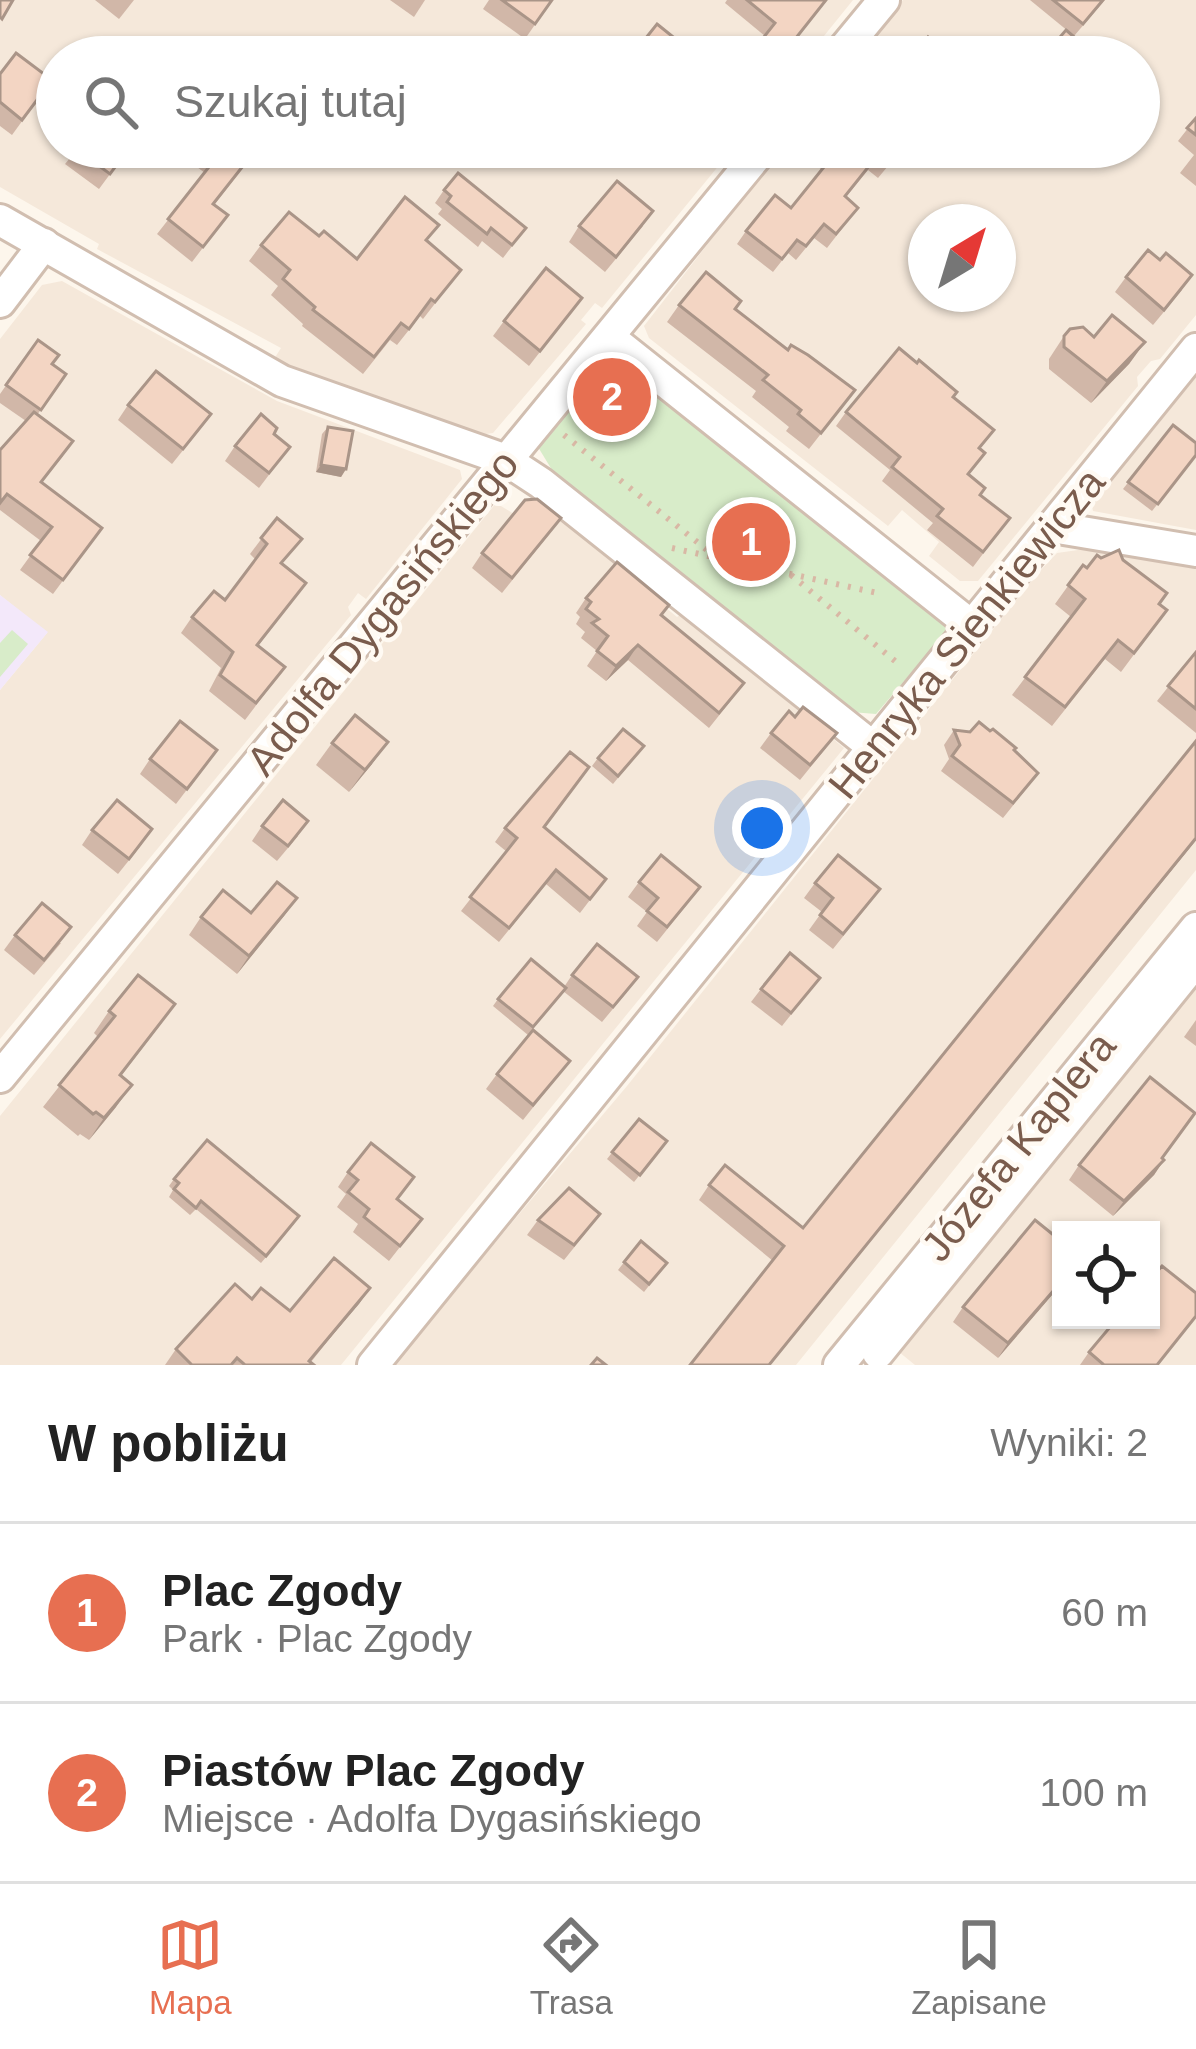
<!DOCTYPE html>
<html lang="pl">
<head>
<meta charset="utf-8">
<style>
	body { margin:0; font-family:Helvetica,sans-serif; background:#f2f2f2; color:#222 }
	.controls { position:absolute; right:36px; bottom:36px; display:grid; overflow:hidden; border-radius:0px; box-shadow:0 3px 9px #0004 }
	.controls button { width:108px; height:108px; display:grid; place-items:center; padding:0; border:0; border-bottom:3px solid #e0e0e0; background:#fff; color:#222; font:60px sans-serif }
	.compass { position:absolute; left:908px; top:204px; width:108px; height:108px; border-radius:50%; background:#fff; box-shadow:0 3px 9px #0004; rotate:38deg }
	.you { position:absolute; left:762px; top:828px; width:42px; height:42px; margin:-30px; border:9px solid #fff; border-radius:50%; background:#1a73e8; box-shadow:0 0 0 18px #1a73e833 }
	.badge { display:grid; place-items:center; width:78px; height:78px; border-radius:50%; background:#e76f51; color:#fff; font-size:39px; font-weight:700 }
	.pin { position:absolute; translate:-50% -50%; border:6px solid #fff; box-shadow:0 3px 12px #0006 }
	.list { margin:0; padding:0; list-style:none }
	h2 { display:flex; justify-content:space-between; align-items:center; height:156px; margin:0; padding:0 48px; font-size:51px }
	h2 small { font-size:39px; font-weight:400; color:#767676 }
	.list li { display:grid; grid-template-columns:78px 1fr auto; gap:36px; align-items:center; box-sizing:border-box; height:180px; padding:0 48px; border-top:3px solid #e0e0e0 }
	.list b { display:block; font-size:45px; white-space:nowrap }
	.list p { margin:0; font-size:39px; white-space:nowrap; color:#767676 }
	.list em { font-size:39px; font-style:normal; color:#767676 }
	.icon { flex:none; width:66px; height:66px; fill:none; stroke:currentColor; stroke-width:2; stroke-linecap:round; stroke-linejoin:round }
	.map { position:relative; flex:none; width:1196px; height:1365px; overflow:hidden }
	.search { position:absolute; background:#fff; box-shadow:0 3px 9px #0004; left:36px; right:36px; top:36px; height:132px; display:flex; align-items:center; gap:30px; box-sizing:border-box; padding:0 42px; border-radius:66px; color:#767676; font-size:45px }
	.sheet { height:516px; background:#fff }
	nav { display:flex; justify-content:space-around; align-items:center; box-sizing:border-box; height:168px; border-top:3px solid #e0e0e0; background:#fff; font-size:33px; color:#767676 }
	nav a { display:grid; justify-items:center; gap:6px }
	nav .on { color:#e76f51 }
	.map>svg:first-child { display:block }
	.residential { fill:#f5e8da; fill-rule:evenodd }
	.education { fill:#f3e8fa }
	.green { fill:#d8ecc9 }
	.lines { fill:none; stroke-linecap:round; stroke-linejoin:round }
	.minor-casing { stroke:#d1beb0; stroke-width:36 }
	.path { stroke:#d9b8a5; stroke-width:6; stroke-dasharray:3 9; stroke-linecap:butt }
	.minor { stroke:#fff; stroke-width:30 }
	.wall { fill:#d1b7a8 }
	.shaded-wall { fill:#aa9588 }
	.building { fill:#f3d5c3; stroke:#aa9588; stroke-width:3 }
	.labels { text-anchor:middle; stroke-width:9; stroke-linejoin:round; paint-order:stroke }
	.street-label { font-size:42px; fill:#7a5c4d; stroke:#fffaf3 }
</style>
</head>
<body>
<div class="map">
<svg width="1196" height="1365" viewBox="0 0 1196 1365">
	<rect width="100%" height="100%" fill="#fdf6ec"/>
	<g class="residential">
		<path d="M0 0H853L807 57H57V147H734L602 308 595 303 581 320 586 324 493 433 479 435 288 367 274 359 281 348 97 249 99 244 0 187Z"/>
		<path d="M903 0H1196V315L1160 359 1151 361 1137 377 1138 386 978 581H960L929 556 939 542 902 510 888 526 649 338 644 326 783 147H1139V57H857ZM926 222H998V294H926Z"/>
		<path d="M62 281 277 401 460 470 462 479 366 599 358 593 348 607 351 615 0 1039V690L47 633 0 595V339L42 285Z"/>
		<path d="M1196 377V530L1093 511 1092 506Z"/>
		<path d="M548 502 657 594 654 598 677 617 681 614 844 748 341 1365H0V1116L496 503 514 514Z"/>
		<path d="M1085 549 1196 566V870L796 1365H392L627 1086 1037 574 1057 553Z"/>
		<path d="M1196 940V1365H915L877 1334ZM1061 1230H1151V1320H1061Z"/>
	</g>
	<path class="education" d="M0 595 48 632 0 690Z"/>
	<g class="green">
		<path d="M616 358 952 625 876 714 851 712 552 470 538 447 605 362Z"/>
		<path d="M12 630 28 644 0 677V643Z"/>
	</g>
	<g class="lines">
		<g class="minor-casing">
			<g id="minor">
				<path d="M837 57 884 0"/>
				<path d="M0 220 282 381 506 460 541 483 873 747"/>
				<path d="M0 302 44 244"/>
				<path d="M609 337 972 626"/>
				<path d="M1052 527 1196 551"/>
				<path d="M0 1077 764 147"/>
				<path d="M878 1353 1196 961"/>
				<path d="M373 1365 1196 349"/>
				<path d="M839 1365 1196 928"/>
			</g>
		</g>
		<g class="path">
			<path d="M564 435 712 554"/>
			<path d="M672 548 882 594"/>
			<path d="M791 575 901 666"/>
		</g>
		<use href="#minor" class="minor"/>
	</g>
	<g class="wall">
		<path d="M95 0H134L119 19Z"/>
		<path d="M390 0H425L414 17Z"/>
		<path d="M489 0H552L525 39 483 9Z"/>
		<path d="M727 0H827L789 48 765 36 725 3Z"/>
		<path d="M1030 0H1105L1074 36Z"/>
		<path d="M0 74 52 80 12 135 0 126Z"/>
		<path d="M1196 118V186L1180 173 1194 155 1178 141Z"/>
		<path d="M68 147H130L99 189 65 164 70 158 64 153Z"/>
		<path d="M204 147H259L214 205 228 215 192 262 157 234 205 173 193 164Z"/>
		<path d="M829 147H921L913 157 903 148 878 178 868 170 846 197 858 208 827 248 814 238 796 260 788 253 773 272 737 244 746 231 791 208 822 170 816 165Z"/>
		<path d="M444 190 526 228 503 258 482 241 478 247 438 214 442 209 435 203Z"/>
		<path d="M579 226H643L605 272 569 242Z"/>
		<path d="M319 236 357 259 427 242 461 270 423 319 420 316 397 345 390 340 363 374 302 326 303 324 271 295 278 286 249 261 261 245Z"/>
		<path d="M1126 277 1182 290 1153 325 1115 292Z"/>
		<path d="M582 298 529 366 493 336 504 321Z"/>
		<path d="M679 305 736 309 788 350 855 390 809 449 786 431 789 427 752 397 756 391 667 322Z"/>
		<path d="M1064 336 1094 337 1145 342 1129 364 1091 403 1049 369V359Z"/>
		<path d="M38 340 52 364 66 374 37 415 63 456 42 482 102 528 53 594 20 570 41 541 0 510V450L26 421 0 403V394Z"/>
		<path d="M953 397 980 449 969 475 980 495 1010 518 973 567 927 530 933 523 882 481 890 470 836 426 846 412Z"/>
		<path d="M128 405 200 429 172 464 118 420Z"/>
		<path d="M1173 425 1196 456 1152 511 1123 489Z"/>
		<path d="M328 427 346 469 341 477 316 472 322 434Z"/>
		<path d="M274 434 290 447 259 488 225 461 235 446Z"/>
		<path d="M277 518 283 564 294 599 258 646 285 667 245 720 209 691 221 668 181 633 192 617 225 600 255 559 250 554Z"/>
		<path d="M550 533 502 593 472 568 482 553Z"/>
		<path d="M1101 558 1123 560 1159 604 1167 610 1121 672 1105 659 1052 726 1012 695 1071 617 1055 604 1083 565 1087 568Z"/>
		<path d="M586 598 662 615 733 698 709 728 628 660 606 681 587 666 597 651 581 638 585 632 576 624 580 617 576 613Z"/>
		<path d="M1196 652V733L1157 701Z"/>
		<path d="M954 730 1014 750 1027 788 1003 818 941 771 949 759 944 745Z"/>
		<path d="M771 733 826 748 800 780 760 748Z"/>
		<path d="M1196 741V840L770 1365 773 1261 699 1200 709 1185 803 1228Z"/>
		<path d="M332 743 372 764 349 792 316 765Z"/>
		<path d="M644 746 613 784 592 766 598 758Z"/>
		<path d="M217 750 176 804 140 774 150 759Z"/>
		<path d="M262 826 298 836 277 861 252 841Z"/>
		<path d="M544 827 606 879 580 913 546 884 499 942 461 911 507 852 495 842 505 828Z"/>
		<path d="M92 830 142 844 118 874 82 845Z"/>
		<path d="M639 882 689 902 657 942 637 926 647 912 628 897Z"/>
		<path d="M815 883 869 904 833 949 809 930 822 912 804 898Z"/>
		<path d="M297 898 237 974 189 935 201 917 251 913Z"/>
		<path d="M15 935 61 943 34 975 4 950Z"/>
		<path d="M572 975 627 992 602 1022 563 991 528 1035 493 1006 498 999 564 987Z"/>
		<path d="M820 978 782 1026 751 1002 761 989Z"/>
		<path d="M109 1011 159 1026 121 1076 116 1107 89 1140 80 1134 78 1136 43 1107 98 1037 94 1033Z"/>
		<path d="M1196 1020V1046L1184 1037Z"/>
		<path d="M570 1061 523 1120 486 1089 497 1074Z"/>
		<path d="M639 1119 667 1141 634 1182 607 1159Z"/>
		<path d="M1164 1160 1154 1175 1113 1216 1069 1180 1079 1165Z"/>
		<path d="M348 1172 398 1200 422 1219 389 1261 353 1232 358 1224 337 1207 346 1194 338 1187Z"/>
		<path d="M174 1179 294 1224 261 1263 196 1209 190 1215 169 1197 173 1190 169 1186Z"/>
		<path d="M538 1220 589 1229 564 1260 527 1235Z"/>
		<path d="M641 1241 667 1263 644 1292 618 1270Z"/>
		<path d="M1061 1241V1289L1055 1297 1052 1295 998 1358 953 1322 963 1307Z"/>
		<path d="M370 1288 311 1362 314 1365H165L176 1349 252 1299 290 1311Z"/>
		<path d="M1196 1293V1317L1158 1365H1080L1089 1352Z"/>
	</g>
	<g class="shaded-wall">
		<path d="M1145 342 1129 364 1091 403 1107 381Z"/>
		<path d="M321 465 346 469 341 477 316 472Z"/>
		<path d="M638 645 628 660 606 681 616 666Z"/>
		<path d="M388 742 372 764 349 792 365 770Z"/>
		<path d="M1196 838V840L769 1365Z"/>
		<path d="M297 898 284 916 237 974 249 956Z"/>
		<path d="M132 1085 116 1107 89 1140 104 1118Z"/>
		<path d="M1164 1160 1154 1175 1113 1216 1124 1201Z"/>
		<path d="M1061 1282 1052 1295 998 1358 1008 1343Z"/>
		<path d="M370 1288 359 1304 307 1365Z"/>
	</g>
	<g class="building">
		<path d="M0 0H13L2 19 0 17Z"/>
		<path d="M502 0H552L535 24Z"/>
		<path d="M747 0H826L788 48 796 54 793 57H748L775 23Z"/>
		<path d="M1053 0H1103L1083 24Z"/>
		<path d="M657 24 698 57H638L634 53Z"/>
		<path d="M1066 30 1094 54 1091 57H1043Z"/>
		<path d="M928 37 952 57H912Z"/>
		<path d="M16 53 52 80 22 120 0 102V74Z"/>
		<path d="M1196 118V135L1187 128Z"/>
		<path d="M77 147H130L110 174 76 149Z"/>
		<path d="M204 147H258L213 204 228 215 203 247 168 219 216 158 203 149Z"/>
		<path d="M829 147H902L888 164 877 156 845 196 858 208 836 234 824 224 806 246 797 240 782 259 746 231 775 195 791 208 832 157 825 152Z"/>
		<path d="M458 173 526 228 512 245 491 228 487 234 447 202 451 196 444 190Z"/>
		<path d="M617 181 653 211 616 257 579 226Z"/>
		<path d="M405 197 439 225 426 240 461 270 435 302 431 299 409 329 401 323 374 357 313 310 315 307 283 279 290 270 261 245 289 212 319 236 324 231 357 259Z"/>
		<path d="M1148 250 1160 260 1166 253 1192 275 1164 310 1126 277Z"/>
		<path d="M546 268 582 298 540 351 504 321Z"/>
		<path d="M706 272 741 301 735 309 788 350 791 345 808 355 855 390 821 433 798 414 801 410 763 380 768 375 679 305Z"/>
		<path d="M1112 315 1145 342 1107 381 1064 347V336L1070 329 1083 327 1094 337Z"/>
		<path d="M38 340 59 355 52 364 66 374 41 410 6 385Z"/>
		<path d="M899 348 917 363 919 360 957 392 953 397 994 430 979 448 985 453 968 474 985 488 980 495 1010 518 983 552 937 516 943 509 892 467 900 457 846 412Z"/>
		<path d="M156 371 211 414 183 449 128 405Z"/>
		<path d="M34 412 73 441 41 482 102 528 63 580 30 555 52 527 7 494 0 503V450Z"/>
		<path d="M261 414 277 428 274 434 290 447 269 473 235 446Z"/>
		<path d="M1173 425 1196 443V455L1158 504 1128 482Z"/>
		<path d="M328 427 353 431 346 469 321 465Z"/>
		<path d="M537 499 561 518 512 578 482 553 525 500Z"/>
		<path d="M277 518 302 539 281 563 306 583 257 645 285 667 256 703 220 675 233 652 192 617 214 591 225 600 267 544 261 538Z"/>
		<path d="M1119 550 1123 560 1167 593 1159 604 1167 610 1134 653 1118 640 1065 707 1025 677 1085 599 1068 585 1083 565 1087 568 1097 555 1101 558Z"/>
		<path d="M617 562 669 605 661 615 744 683 719 713 638 645 616 666 597 651 608 636 592 623 599 619 586 609 591 602 586 598Z"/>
		<path d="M1196 652V709L1168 686Z"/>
		<path d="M803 707 837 733 810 765 771 733 789 711 795 717Z"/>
		<path d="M355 715 388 742 365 770 332 743Z"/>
		<path d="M180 721 217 750 187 789 150 759Z"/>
		<path d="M979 722 990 731 993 729 1016 748 1014 750 1038 773 1013 803 952 756 960 745 954 730 970 732Z"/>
		<path d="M623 729 644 746 618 776 598 758Z"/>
		<path d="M1196 741V838L769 1365H690L784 1246 709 1185 725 1165 803 1228Z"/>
		<path d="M570 752 589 767 544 827 606 879 590 899 556 870 509 928 470 897 517 838 505 828Z"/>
		<path d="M117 800 152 829 129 859 92 830Z"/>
		<path d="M283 800 308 821 288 846 262 826Z"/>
		<path d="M661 855 700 887 667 927 647 911 658 898 639 882Z"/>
		<path d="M838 855 880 889 843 934 820 915 833 898 815 883Z"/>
		<path d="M277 882 297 898 249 956 201 917 223 890 251 913Z"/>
		<path d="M42 903 71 927 44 960 15 935Z"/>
		<path d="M597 944 638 977 613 1007 572 975Z"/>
		<path d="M790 953 820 978 791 1013 761 989Z"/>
		<path d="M531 959 566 988 533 1027 498 999Z"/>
		<path d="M138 975 175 1004 120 1075 132 1085 104 1118 96 1112 93 1114 59 1085 115 1016 109 1011Z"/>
		<path d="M533 1030 570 1061 533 1105 497 1074Z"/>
		<path d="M1150 1077 1195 1113 1162 1158 1164 1160 1124 1201 1079 1165Z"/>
		<path d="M639 1119 667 1141 640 1175 612 1152Z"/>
		<path d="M207 1140 299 1216 266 1256 201 1201 196 1208 174 1189 179 1183 174 1179Z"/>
		<path d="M371 1143 414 1177 397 1199 422 1219 400 1246 364 1217 369 1209 348 1192 358 1180 348 1172Z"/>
		<path d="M569 1188 600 1214 574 1245 538 1220Z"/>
		<path d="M1035 1220 1061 1241V1282L1008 1343 963 1307Z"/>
		<path d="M641 1241 667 1263 649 1284 624 1262Z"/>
		<path d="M334 1258 370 1288 309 1361 314 1365H245L237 1358 231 1365H192L176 1349 235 1284 252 1299 261 1288 290 1311Z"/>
		<path d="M1162 1266 1196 1293V1316L1157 1365H1104L1089 1352 1116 1320H1151V1278Z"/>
		<path d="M597 1358 606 1365H591Z"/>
	</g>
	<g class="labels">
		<g class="street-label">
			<text transform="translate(382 612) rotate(-51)" y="15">Adolfa Dygasińskiego</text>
			<text transform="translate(966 633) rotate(-51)" y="15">Henryka Sienkiewicza</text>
			<text transform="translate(1018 1146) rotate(-51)" y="15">Józefa Kaplera</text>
		</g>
	</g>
</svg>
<div class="controls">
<button><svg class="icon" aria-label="locate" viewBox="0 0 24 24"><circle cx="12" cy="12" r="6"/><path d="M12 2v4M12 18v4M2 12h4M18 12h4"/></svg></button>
</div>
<svg class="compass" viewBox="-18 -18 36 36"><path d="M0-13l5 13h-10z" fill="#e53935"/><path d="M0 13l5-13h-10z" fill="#767676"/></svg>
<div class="you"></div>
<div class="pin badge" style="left:751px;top:542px">1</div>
<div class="pin badge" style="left:612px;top:397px">2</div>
<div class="search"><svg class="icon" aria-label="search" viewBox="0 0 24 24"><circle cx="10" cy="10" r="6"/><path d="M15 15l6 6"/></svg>Szukaj tutaj</div>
</div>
<section class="sheet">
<h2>W pobliżu<small>Wyniki: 2</small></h2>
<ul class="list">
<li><span class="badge">1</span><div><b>Plac Zgody</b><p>Park · Plac Zgody</p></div><em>60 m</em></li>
<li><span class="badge">2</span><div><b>Piastów Plac Zgody</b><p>Miejsce · Adolfa Dygasińskiego</p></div><em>100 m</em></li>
</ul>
</section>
<nav>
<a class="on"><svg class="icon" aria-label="map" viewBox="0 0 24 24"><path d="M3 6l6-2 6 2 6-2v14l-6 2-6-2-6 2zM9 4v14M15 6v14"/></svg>Mapa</a>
<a><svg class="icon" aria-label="directions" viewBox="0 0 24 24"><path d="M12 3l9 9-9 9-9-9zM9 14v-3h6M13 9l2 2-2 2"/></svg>Trasa</a>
<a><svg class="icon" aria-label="saved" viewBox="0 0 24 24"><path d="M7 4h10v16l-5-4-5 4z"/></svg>Zapisane</a>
</nav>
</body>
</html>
